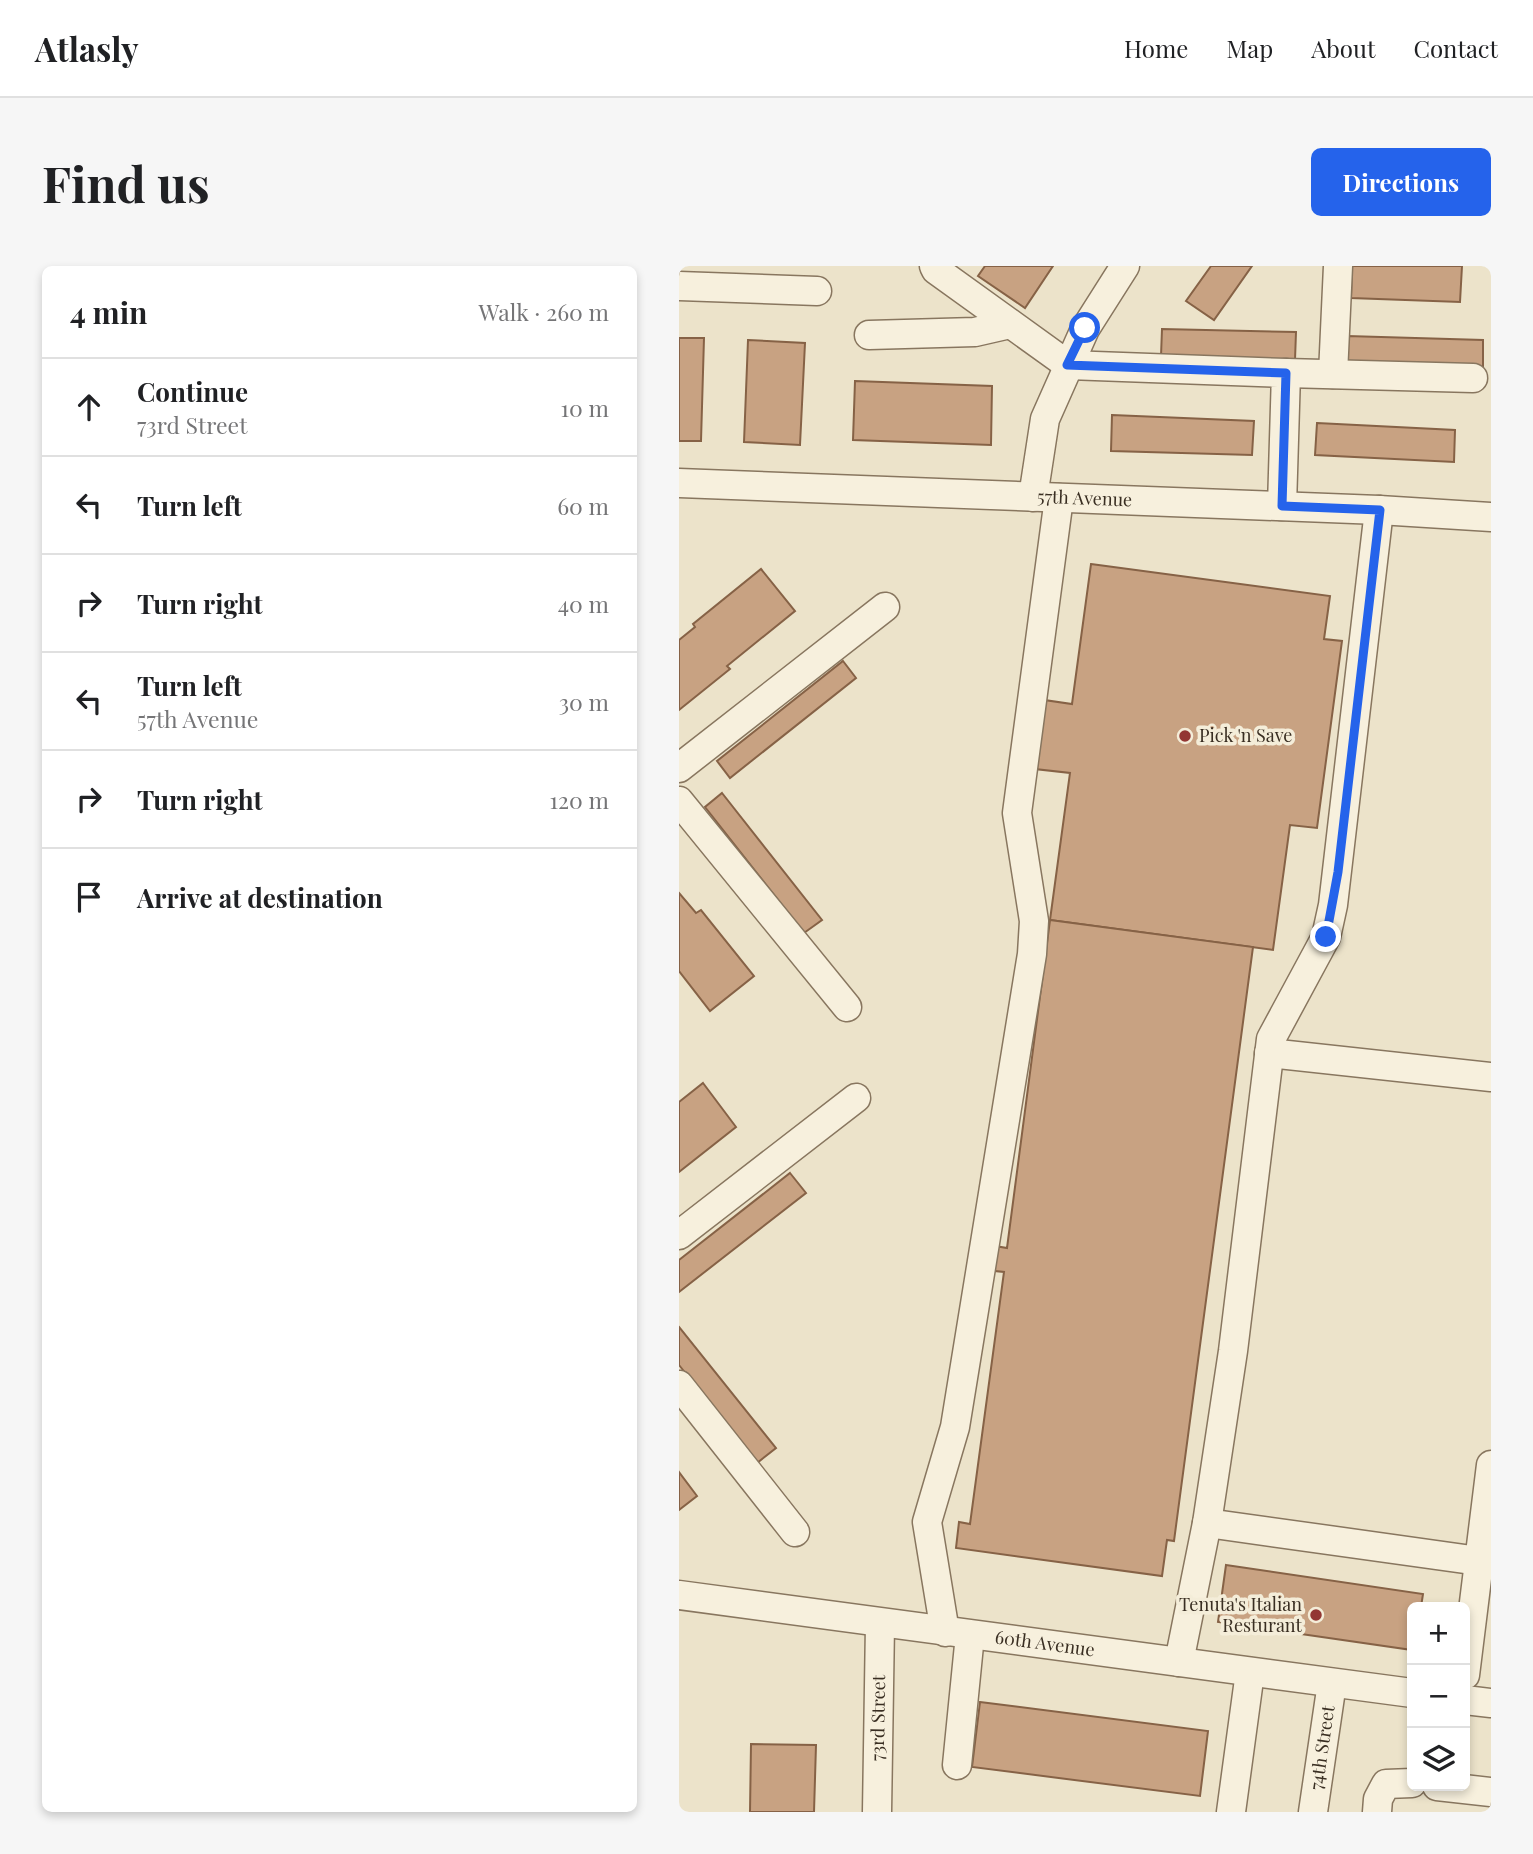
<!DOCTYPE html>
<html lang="en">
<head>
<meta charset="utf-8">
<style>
	body { margin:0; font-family:"Playfair Display",serif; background:#f6f6f6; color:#202124 }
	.controls { position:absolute; right:21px; bottom:21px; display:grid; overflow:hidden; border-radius:10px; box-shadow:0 4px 10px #0003 }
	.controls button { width:63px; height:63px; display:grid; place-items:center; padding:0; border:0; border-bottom:2px solid #e0e0e0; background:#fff; color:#202124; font:35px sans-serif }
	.stop { position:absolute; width:21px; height:21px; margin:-16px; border:5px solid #2563eb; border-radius:50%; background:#fff }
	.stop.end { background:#2563eb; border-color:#fff; box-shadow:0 2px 7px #0008 }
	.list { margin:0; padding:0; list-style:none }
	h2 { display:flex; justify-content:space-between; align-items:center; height:91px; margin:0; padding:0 28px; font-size:30px }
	h2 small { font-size:23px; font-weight:400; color:#757577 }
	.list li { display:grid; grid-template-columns:46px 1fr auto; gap:21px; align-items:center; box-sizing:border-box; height:98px; padding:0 28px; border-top:2px solid #e0e0e0 }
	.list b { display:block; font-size:26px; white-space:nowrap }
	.list p { margin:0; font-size:23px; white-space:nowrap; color:#757577 }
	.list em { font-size:23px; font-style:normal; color:#757577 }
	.icon { flex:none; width:38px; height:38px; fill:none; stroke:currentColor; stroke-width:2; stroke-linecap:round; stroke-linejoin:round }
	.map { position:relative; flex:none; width:812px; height:1546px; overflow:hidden; border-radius:10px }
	header { display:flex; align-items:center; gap:42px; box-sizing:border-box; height:98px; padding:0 35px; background:#fff; border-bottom:2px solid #e0e0e0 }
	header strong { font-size:33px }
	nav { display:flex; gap:38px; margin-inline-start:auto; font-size:24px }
	.intro { display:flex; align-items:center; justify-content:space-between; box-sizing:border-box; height:168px; padding:0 42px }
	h1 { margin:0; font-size:49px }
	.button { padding:18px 32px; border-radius:10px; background:#2563eb; color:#fff; font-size:24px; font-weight:700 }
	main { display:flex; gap:42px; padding:0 42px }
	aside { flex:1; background:#fff; border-radius:10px; box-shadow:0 4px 10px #0003 }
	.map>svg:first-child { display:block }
	.building { fill:#c8a282; stroke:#866246; stroke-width:2 }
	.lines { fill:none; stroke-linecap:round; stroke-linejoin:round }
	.minor-casing { stroke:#88765f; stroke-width:31 }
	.minor { stroke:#f7f0dd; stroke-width:28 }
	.route { stroke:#2563eb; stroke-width:9 }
	.poi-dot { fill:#933633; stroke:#f4edd9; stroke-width:2.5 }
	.labels { text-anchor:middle; stroke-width:7; stroke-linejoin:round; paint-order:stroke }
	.street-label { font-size:18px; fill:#392e22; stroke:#f4edd9 }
	.poi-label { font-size:18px; fill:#392e22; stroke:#f4edd9; text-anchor:start }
</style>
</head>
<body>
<header>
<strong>Atlasly</strong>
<nav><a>Home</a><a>Map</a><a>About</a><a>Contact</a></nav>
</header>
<div class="intro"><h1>Find us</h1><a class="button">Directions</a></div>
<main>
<aside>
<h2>4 min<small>Walk · 260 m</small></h2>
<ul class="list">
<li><svg class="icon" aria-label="ahead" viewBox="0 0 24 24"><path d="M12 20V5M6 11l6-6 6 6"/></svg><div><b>Continue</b><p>73rd Street</p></div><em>10 m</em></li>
<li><svg class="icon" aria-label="left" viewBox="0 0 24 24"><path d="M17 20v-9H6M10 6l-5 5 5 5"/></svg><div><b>Turn left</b></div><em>60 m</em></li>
<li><svg class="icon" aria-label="right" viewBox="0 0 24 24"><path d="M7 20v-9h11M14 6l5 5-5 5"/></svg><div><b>Turn right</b></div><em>40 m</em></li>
<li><svg class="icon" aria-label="left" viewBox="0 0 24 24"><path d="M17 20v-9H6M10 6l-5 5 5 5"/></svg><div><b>Turn left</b><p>57th Avenue</p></div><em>30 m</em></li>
<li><svg class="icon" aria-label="right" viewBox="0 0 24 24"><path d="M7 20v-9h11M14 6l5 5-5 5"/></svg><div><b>Turn right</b></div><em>120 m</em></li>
<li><svg class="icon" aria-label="arrive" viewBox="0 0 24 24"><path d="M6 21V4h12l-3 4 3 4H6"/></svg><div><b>Arrive at destination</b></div></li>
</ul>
</aside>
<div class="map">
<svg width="812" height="1546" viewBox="0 0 812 1546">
	<rect width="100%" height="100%" fill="#ece3ca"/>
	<g class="building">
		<path d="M306 0H374L346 42 299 10Z"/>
		<path d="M532 0H573L535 54 507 35Z"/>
		<path d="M673 0H783L781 36 672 32Z"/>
		<path d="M483 63 617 66 616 94 482 90Z"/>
		<path d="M668 70 804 74V101L667 97Z"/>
		<path d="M0 72H25L22 175H0Z"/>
		<path d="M69 74 126 77 121 179 65 176Z"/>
		<path d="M176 115 313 120 312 179 174 174Z"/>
		<path d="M433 149 575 155 573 189 432 185Z"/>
		<path d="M638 157 776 164 775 196 636 189Z"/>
		<path d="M412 298 651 330 645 373 663 375 638 562 611 559 594 684 371 654 391 507 356 503 365 434 393 438Z"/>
		<path d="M82 303 116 345 48 400 51 403 0 444V374L16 361 14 358Z"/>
		<path d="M164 395 177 412 51 512 38 495Z"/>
		<path d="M43 527 143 654 125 667 26 541Z"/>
		<path d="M0 627 17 647 22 644 75 710 31 745 0 705Z"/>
		<path d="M371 654 574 681 495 1275 488 1274 483 1310 277 1282 280 1256 291 1258 325 1006 306 1004 310 979 328 982Z"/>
		<path d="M24 817 57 861 0 906V836Z"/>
		<path d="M111 907 127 927 0 1026V994Z"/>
		<path d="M0 1061 97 1182 78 1197 0 1099Z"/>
		<path d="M0 1206 18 1230 0 1244Z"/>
		<path d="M547 1299 744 1328 742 1341H733V1384L539 1356Z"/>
		<path d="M301 1436 529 1465 521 1530 293 1501Z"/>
		<path d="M72 1478 137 1479 135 1546H71Z"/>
	</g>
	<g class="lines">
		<g class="minor-casing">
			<g id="minor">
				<path d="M255 0 257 4 389 99 607 107 603 240"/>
				<path d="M0 20 138 25"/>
				<path d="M190 69 296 66 331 58"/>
				<path d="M607 107 794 112"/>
				<path d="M654 108 659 0"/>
				<path id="s1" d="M0 217 700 244 812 251"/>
				<path d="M354 231 366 153 406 63 446 0"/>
				<path d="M0 502 206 341"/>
				<path d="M0 535 168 741"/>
				<path d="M590 787 812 811"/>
				<path d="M0 969 177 832"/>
				<path d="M0 1119 116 1266"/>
				<path d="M528 1257 800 1295"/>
				<path id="s2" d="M0 1329 733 1427"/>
				<path d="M266 1366 248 1256 276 1161 353 688 355 655 338 547 380 232"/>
				<path d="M500 1396 528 1257 554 1085 592 773 647 671 654 639 700 244"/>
				<path d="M786 1409 812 1199"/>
				<path d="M786 1434 812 1437"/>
				<path d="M278 1499 291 1369"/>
				<path d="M758 1520 812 1526"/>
				<path id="s3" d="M198 1546 201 1358"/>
				<path d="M552 1546 571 1406"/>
				<path id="s4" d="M634 1546 653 1417"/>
				<path d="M698 1546 699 1533 707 1518 733 1517"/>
			</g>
		</g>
		<use href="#minor" class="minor"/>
	</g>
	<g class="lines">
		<path class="route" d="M406 62 388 99 607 107 603 240 701 244 659 606 647 671"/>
	</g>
	<g class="poi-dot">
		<circle cx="506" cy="470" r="7"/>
		<circle cx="637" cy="1349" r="7"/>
	</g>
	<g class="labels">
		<g class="street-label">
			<text dy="6" stroke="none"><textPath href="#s1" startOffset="406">57th Avenue</textPath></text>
			<text dy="6" stroke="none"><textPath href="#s2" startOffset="369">60th Avenue</textPath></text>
			<text dy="6" stroke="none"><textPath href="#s3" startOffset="94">73rd Street</textPath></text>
			<text dy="6" stroke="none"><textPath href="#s4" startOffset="65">74th Street</textPath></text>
		</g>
		<g class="poi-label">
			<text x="520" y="476">Pick 'n Save</text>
			<text x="623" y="1345" text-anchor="end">Tenuta's Italian<tspan x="623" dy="21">Resturant</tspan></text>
		</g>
	</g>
</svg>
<div class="controls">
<button>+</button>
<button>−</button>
<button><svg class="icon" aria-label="layers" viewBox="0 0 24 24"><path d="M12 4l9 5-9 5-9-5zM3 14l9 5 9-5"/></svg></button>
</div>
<div class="stop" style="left:406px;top:62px"></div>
<div class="stop end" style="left:647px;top:671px"></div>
</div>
</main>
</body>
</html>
